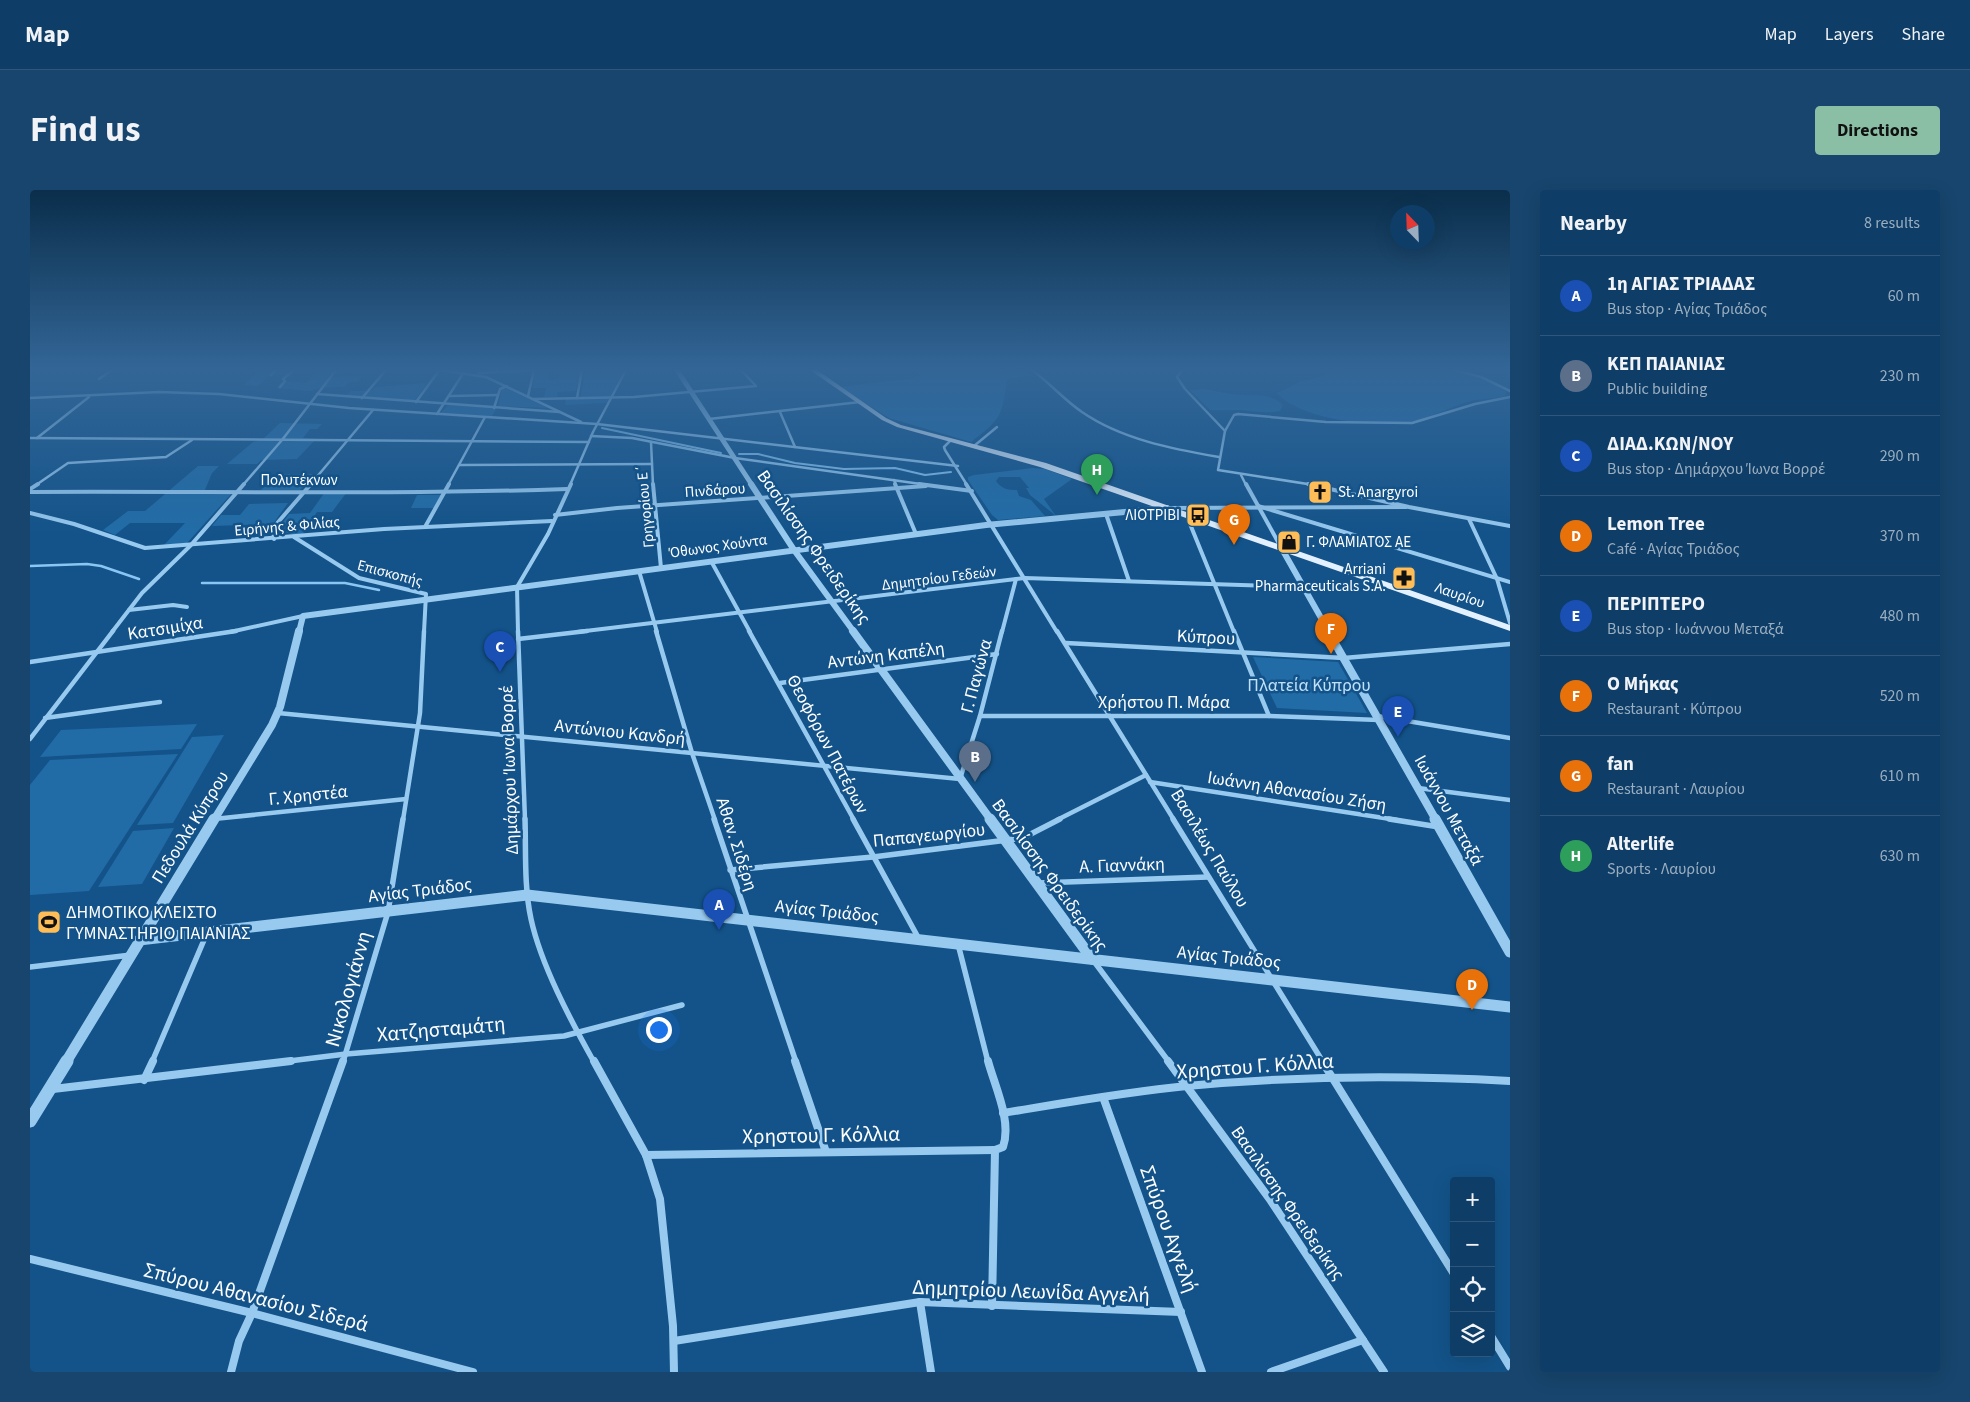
<!DOCTYPE html>
<html lang="en">
<head>
<meta charset="utf-8">
<style>
	body { margin:0; font-family:"Source Sans 3",sans-serif; background:#17456d; color:#f1f3f6 }
	.controls { position:absolute; right:15px; bottom:15px; display:grid; overflow:hidden; border-radius:5px; box-shadow:0 5px 20px #0002 }
	.controls button { width:45px; height:45px; display:grid; place-items:center; padding:0; border:0; border-bottom:1px solid #2e577b; background:#0e3e67; color:#f1f3f6; font:25px sans-serif }
	.compass { position:absolute; left:1360px; top:15px; width:45px; height:45px; border-radius:50%; background:#0e3e67; box-shadow:0 5px 20px #0002; rotate:337deg }
	.you { position:absolute; left:628px; top:839px; width:18px; height:18px; margin:-12px; border:4px solid #fff; border-radius:50%; background:#1a73e8; box-shadow:0 0 0 8px #1a73e833 }
	.badge { display:grid; place-items:center; width:32px; height:32px; border-radius:50%; background:#8abfa5; color:#fff; font-size:16px; font-weight:700 }
	.pin { position:absolute; translate:-50% -41px; filter:drop-shadow(0 1px 2px #0008) }
	.pin::after { content:''; position:absolute; top:26px; width:18px; height:15px; background:inherit; clip-path:polygon(0 0,100% 0,50% 100%) }
	.list { margin:0; padding:0; list-style:none }
	h2 { display:flex; justify-content:space-between; align-items:center; height:65px; margin:0; padding:0 20px; font-size:21px }
	h2 small { font-size:16px; font-weight:400; color:#9baec0 }
	.list li { display:grid; grid-template-columns:32px 1fr auto; gap:15px; align-items:center; box-sizing:border-box; height:80px; padding:0 20px; border-top:1px solid #2e577b }
	.list b { display:block; font-size:19px; white-space:nowrap }
	.list p { margin:0; font-size:16px; white-space:nowrap; color:#9baec0 }
	.list em { font-size:16px; font-style:normal; color:#9baec0 }
	.icon { flex:none; width:28px; height:28px; fill:none; stroke:currentColor; stroke-width:2; stroke-linecap:round; stroke-linejoin:round }
	.map { position:relative; flex:none; width:1480px; height:1182px; overflow:hidden; border-radius:5px }
	header { display:flex; align-items:center; gap:30px; box-sizing:border-box; height:70px; padding:0 25px; background:#0e3e67; border-bottom:1px solid #2e577b }
	header strong { font-size:24px }
	nav { display:flex; gap:28px; margin-inline-start:auto; font-size:18px }
	.intro { display:flex; align-items:center; justify-content:space-between; box-sizing:border-box; height:120px; padding:0 30px }
	h1 { margin:0; font-size:35px }
	.button { padding:12px 22px; border-radius:5px; background:#8abfa5; color:#111; font-size:18px; font-weight:700 }
	main { display:flex; gap:30px; padding:0 30px }
	aside { flex:1; background:#0e3e67; border-radius:5px; box-shadow:0 5px 20px #0002 }
	.map>svg:first-child { display:block }
	.green { fill:#216ca7 }
	.lines { fill:none; stroke-linecap:round; stroke-linejoin:round }
	.stream-far1 { stroke:#8ac6f3; stroke-width:2 }
	.stream { stroke:#8ac6f3; stroke-width:2.5 }
	.minor-far4 { stroke:#98caf0; stroke-width:2.5 }
	.minor-far3 { stroke:#98caf0; stroke-width:4 }
	.minor-far2 { stroke:#98caf0; stroke-width:4.5 }
	.minor-far1 { stroke:#98caf0; stroke-width:5.5 }
	.minor { stroke:#98caf0; stroke-width:8 }
	.tertiary-far4 { stroke:#98caf0; stroke-width:5 }
	.tertiary-far3 { stroke:#98caf0; stroke-width:6 }
	.tertiary-far2 { stroke:#98caf0; stroke-width:8 }
	.tertiary-far1 { stroke:#98caf0; stroke-width:11 }
	.tertiary { stroke:#98caf0; stroke-width:13 }
	.primary { fill:#e2f0ff; fill-rule:evenodd }
	.labels { text-anchor:middle; stroke-width:5; stroke-linejoin:round; paint-order:stroke }
	.far-street-label { font-size:15px; fill:#fff; stroke:#135389 }
	.far-poi-label { font-size:15px; fill:#fff; stroke:#135389; text-anchor:start }
	.street-label { font-size:18px; fill:#fff; stroke:#135389 }
	.park-label { font-size:18px; fill:#bfe1fc; stroke:#135389 }
	.poi-label { font-size:18px; fill:#fff; stroke:#135389; text-anchor:start }
	.near-street-label { font-size:21px; fill:#fff; stroke:#135389 }
</style>
</head>
<body>
<header>
<strong>Map</strong>
<nav><a>Map</a><a>Layers</a><a>Share</a></nav>
</header>
<div class="intro"><h1>Find us</h1><a class="button">Directions</a></div>
<main>
<div class="map">
<svg width="1480" height="1182" viewBox="0 0 1480 1182">
	<rect width="100%" height="100%" fill="#135389"/>
	<g class="green">
		<path d="M262 180 257 185H239L228 196 214 195 229 181Z"/>
		<path d="M325 180 323 182 300 183 297 187 332 186 328 192H319L314 197 289 198 281 201 246 198 253 191 276 193 286 182Z"/>
		<path d="M506 180H518V190L529 189 530 180H551L546 201 528 202 527 207H514L516 198H502Z"/>
		<path d="M885 180 976 181 990 180 1002 185 977 189C972 226 972 228 941 252L859 228 810 197 885 188 891 185Z"/>
		<path d="M1314 180C1368 180 1429 170 1476 202L1475 206C1463 209 1449 208 1437 212 1421 217 1406 225 1390 230 1354 239 1273 232 1247 203L1270 192Z"/>
		<path d="M593 182 577 213 535 215 536 209 550 208 555 183Z"/>
		<path d="M397 193 385 210 316 205 321 201H341L345 197Z"/>
		<path d="M472 199H478L518 218 468 216Z"/>
		<path d="M1174 199C1186 201 1198 204 1210 205 1227 206 1240 203 1253 215L1250 221C1235 224 1224 221 1209 220 1200 220 1190 221 1180 220L1160 200Z"/>
		<path d="M418 215 467 218 462 226 411 223Z"/>
		<path d="M250 233 292 234 287 239H280L273 248 286 249 267 269 231 270 227 274H197L223 252 233 249Z"/>
		<path d="M168 276H189L182 283 174 302 202 303 157 353 134 355 155 333H100L85 345 73 340 98 321H115Z"/>
		<path d="M1002 278 1015 279 1042 289 1014 309 1026 326 1000 305 996 298H999L990 287H969L966 291C972 299 977 300 987 300L989 306 1001 310 1015 326 968 330 962 325 938 290V287L944 285Z"/>
		<path d="M247 284H284L270 300H231Z"/>
		<path d="M295 302H317L302 322H287L273 344 265 345 247 340 259 324 280 323Z"/>
		<path d="M387 305H411L404 318H381Z"/>
		<path d="M258 313 243 334 182 336 191 325H210L219 314Z"/>
		<path d="M1223 467 1308 472 1337 523 1247 518Z"/>
		<path d="M167 534 151 559 10 567 31 540Z"/>
		<path d="M194 545 143 633 107 635 162 547Z"/>
		<path d="M148 564 59 701 0 705V595L20 570Z"/>
		<path d="M144 638 112 694 68 697 103 641Z"/>
	</g>
	<g class="lines">
		<g class="stream-far1">
			<path d="M572 238 691 263"/>
			<path d="M709 264H728L765 273 814 279 865 278 895 285 921 282"/>
		</g>
		<g class="stream">
			<path d="M0 376 57 374 71 376 109 389"/>
			<path d="M172 393H315L349 400"/>
		</g>
		<g class="minor-far4">
			<path d="M409 180 456 187 551 232"/>
			<path d="M711 180 726 196"/>
			<path d="M969 180H974"/>
			<path d="M1002 180C1020 193 1034 210 1052 222 1091 249 1142 259 1189 267"/>
			<path d="M1152 180 1147 187 1155 199 1195 241 1188 280 1284 295"/>
			<path d="M1424 180 1451 187 1480 201"/>
			<path d="M448 183 505 180"/>
			<path d="M241 185 246 180"/>
			<path d="M69 189 82 180"/>
			<path d="M250 197 255 191 253 189 264 180"/>
			<path d="M287 204 530 222"/>
			<path d="M420 206 468 205"/>
			<path d="M498 206 504 180"/>
			<path d="M0 208 129 202 189 204 319 218 567 234 928 276"/>
			<path d="M332 208 356 180"/>
			<path d="M547 208 552 180"/>
			<path d="M503 209 604 207 726 196"/>
			<path d="M386 212 408 182 407 180"/>
			<path d="M464 218 470 199 477 196"/>
			<path d="M750 222 765 257"/>
			<path d="M407 224 434 182"/>
			<path d="M679 229 830 212"/>
			<path d="M1195 241 1204 225 1208 224 1296 232 1382 233 1445 214 1480 207"/>
			<path d="M561 246 602 248 705 268 898 295"/>
			<path d="M0 248 559 252"/>
			<path d="M7 248 59 207"/>
			<path d="M921 250 914 257 915 260 937 295"/>
			<path d="M621 252 623 295"/>
			<path d="M944 256 967 237"/>
			<path d="M429 275 622 274"/>
			<path d="M1211 285 1216 295"/>
			<path d="M864 290 866 295"/>
			<path d="M6 295 38 273 136 267 162 250"/>
			<path d="M213 295 252 250 306 180"/>
			<path d="M280 295 343 220"/>
			<path d="M418 295 455 227"/>
			<path d="M540 295 563 242 596 180"/>
		</g>
		<g class="minor-far3">
			<path d="M623 294 631 378"/>
			<path d="M865 294 886 344"/>
			<path d="M889 294 942 301"/>
			<path d="M936 294 1027 442"/>
			<path d="M1216 294 1252 359"/>
			<path d="M1278 294 1379 317 1480 336"/>
			<path d="M0 299 8 294"/>
			<path d="M0 302C179 301 358 305 537 299"/>
			<path d="M1228 316 1480 392"/>
			<path d="M1137 318 1376 317"/>
			<path d="M0 323 44 334 115 358 354 339 522 331"/>
			<path d="M1076 324 1099 391"/>
			<path d="M525 325 587 318 896 296"/>
			<path d="M1161 327 1158 329 1204 442"/>
			<path d="M1439 329 1467 389 1480 433"/>
			<path d="M395 337 419 294"/>
			<path d="M264 347 329 388 396 404 394 442"/>
			<path d="M244 349 243 338 281 294"/>
			<path d="M681 371 720 442"/>
			<path d="M609 381 627 442"/>
			<path d="M99 420 143 415 157 417"/>
			<path d="M82 442 112 403 161 355 214 294"/>
			<path d="M200 442 273 426"/>
			<path d="M488 442 487 397 518 344 541 294"/>
			<path d="M547 442 995 388 1274 397"/>
			<path d="M972 442 986 389"/>
		</g>
		<g class="minor-far2">
			<path d="M488 441 495 630"/>
			<path d="M626 441 662 563 685 630"/>
			<path d="M719 441 824 630"/>
			<path d="M1027 441 1144 630"/>
			<path d="M1204 441 1239 526"/>
			<path d="M488 449 557 441"/>
			<path d="M1036 453 1314 468 1480 454"/>
			<path d="M0 472 206 441"/>
			<path d="M750 493 967 464"/>
			<path d="M248 523 930 589 950 526 972 441"/>
			<path d="M950 526H1239L1349 530"/>
			<path d="M1347 526 1480 548"/>
			<path d="M15 528 130 512"/>
			<path d="M0 549 83 441"/>
			<path d="M1120 592 1367 630"/>
			<path d="M1388 598 1480 610"/>
			<path d="M184 629 376 609"/>
			<path d="M373 630 390 523 394 441"/>
			<path d="M1027 630 1116 585"/>
		</g>
		<g class="minor-far1">
			<path d="M495 629C496 662 494 697 501 729 511 775 541 831 564 872"/>
			<path d="M684 629 766 872"/>
			<path d="M823 629 889 749"/>
			<path d="M1143 629 1293 872"/>
			<path d="M1359 629 1409 637"/>
			<path d="M700 680 843 667 993 648 1030 629"/>
			<path d="M1008 693 1178 687"/>
			<path d="M928 754 958 872"/>
			<path d="M1063 770 1139 872"/>
			<path d="M0 777 101 765"/>
			<path d="M122 872 177 743"/>
			<path d="M251 872 316 864 534 846 652 815"/>
			<path d="M313 872 358 722 373 629"/>
		</g>
		<g class="minor">
			<path d="M564 871 616 965 630 1009 643 1136 644 1182"/>
			<path d="M765 871 796 962"/>
			<path d="M958 871C965 897 982 931 973 957L965 960 962 1116"/>
			<path d="M1138 871 1241 1011 1354 1182"/>
			<path d="M1292 871 1424 1084"/>
			<path d="M114 890 123 871"/>
			<path d="M23 899 261 871"/>
			<path d="M1073 907 1172 1182"/>
			<path d="M973 923C1034 913 1095 902 1157 896 1265 886 1372 885 1480 891"/>
			<path d="M616 965 965 960"/>
			<path d="M0 1069 222 1123 443 1182"/>
			<path d="M890 1112 901 1182"/>
			<path d="M1461 1146 1480 1177"/>
			<path d="M644 1151 890 1112 1151 1122"/>
			<path d="M201 1182 209 1151 222 1123 313 871"/>
			<path d="M1241 1182 1333 1150"/>
		</g>
		<path class="tertiary-far4" d="M647 180 722 295"/>
		<g class="tertiary-far3">
			<path d="M721 294 764 360 824 442"/>
			<path d="M1252 359 1299 442"/>
			<path d="M269 442 273 426 956 335 1137 318"/>
		</g>
		<g class="tertiary-far2">
			<path d="M823 441 961 630"/>
			<path d="M1298 441 1406 630"/>
			<path d="M184 630 242 535 250 517 269 441"/>
		</g>
		<g class="tertiary-far1">
			<path d="M960 629 1062 769"/>
			<path d="M1405 629 1480 762"/>
			<path d="M109 750 497 705 1480 817"/>
			<path d="M36 872 184 629"/>
		</g>
		<path class="tertiary" d="M0 931 37 871"/>
		<path class="primary" d="M780 180H787L856 228 871 235 1016 273 1480 435V441L1010 277 867 237 852 230Z"/>
	</g>
	<linearGradient id="sky" x2="0" y2="1"><stop stop-color="#0a2e4b"/><stop offset="0.52" stop-color="#336697"/><stop offset="1" stop-color="#336697" stop-opacity="0"/></linearGradient>
	<rect width="1480" height="345" fill="url(#sky)"/>
	<defs>
		<g id="church-square" transform="scale(1.25)"><rect x="-9" y="-9" width="18" height="18" rx="4" fill="#ffbd58" stroke="#135389"/><path d="M-1.2-6h2.4v3.5h3.3v2.4h-3.3V6h-2.4V-.1h-3.3v-2.4h3.3Z" fill="#111"/></g>
		<g id="bus-square" transform="scale(1.25)"><rect x="-9" y="-9" width="18" height="18" rx="4" fill="#ffbd58" stroke="#135389"/><path d="M-5-6H5V4H4V6H2V4H-2V6H-4V4H-5ZM-3.5-4V0h7V-4ZM-3.5 1.2v1.5H-2V1.2ZM2 1.2v1.5H3.5V1.2Z" fill="#111"/></g>
		<g id="shop-square" transform="scale(1.25)"><rect x="-9" y="-9" width="18" height="18" rx="4" fill="#ffbd58" stroke="#135389"/><path d="M-5-2.5h2.3a2.7 3.5 0 0 1 5.4 0H5L5.5 6h-11ZM-1.5-2.5h3a1.5 2.3 0 0 0-3 0Z" fill="#111"/></g>
		<g id="pharmacy-square" transform="scale(1.25)"><rect x="-9" y="-9" width="18" height="18" rx="4" fill="#ffbd58" stroke="#135389"/><path d="M-2-6h4v4h4v4h-4v4h-4v-4h-4v-4h4Z" fill="#111"/></g>
		<g id="stadium-square" transform="scale(1.25)"><rect x="-9" y="-9" width="18" height="18" rx="4" fill="#ffbd58" stroke="#135389"/><path d="M0-5a6.5 5 0 1 0 0 10a6.5 5 0 1 0 0-10ZM-3.5-1.8h7v3.6h-7Z" fill="#111"/></g>
	</defs>
	<g fill-rule="evenodd">
		<use href="#church-square" x="1290" y="302"/>
		<use href="#bus-square" x="1168" y="325"/>
		<use href="#shop-square" x="1259" y="352"/>
		<use href="#pharmacy-square" x="1374" y="388"/>
		<use href="#stadium-square" x="19" y="732"/>
	</g>
	<g class="labels">
		<g class="far-street-label">
			<text x="269" y="295">Πολυτέκνων</text>
			<text transform="translate(685 300) rotate(-4)" y="5">Πινδάρου</text>
			<text transform="translate(615 316) rotate(-95)" y="5">Γρηγορίου Ε΄</text>
			<text transform="translate(257 336) rotate(-5)" y="5">Ειρήνης &amp; Φιλίας</text>
			<text transform="translate(688 356) rotate(-8)" y="5">Όθωνος Χούντα</text>
			<text transform="translate(360 383) rotate(15)" y="5">Επισκοπής</text>
			<text transform="translate(909 388) rotate(-7)" y="5">Δημητρίου Γεδεών</text>
			<text transform="translate(1430 405) rotate(19)" y="5">Λαυρίου</text>
		</g>
		<g class="far-poi-label">
			<text x="1308" y="307">St. Anargyroi</text>
			<text x="1150" y="330" text-anchor="end">ΛΙΟΤΡΙΒΙ</text>
			<text x="1276" y="357">Γ. ΦΛΑΜΙΑΤΟΣ ΑΕ</text>
			<text x="1356" y="384" text-anchor="end">Arriani<tspan x="1356" dy="17">Pharmaceuticals S.A.</tspan></text>
		</g>
		<g class="street-label">
			<text transform="translate(784 357) rotate(55)" y="6">Βασιλίσσης Φρειδερίκης</text>
			<text transform="translate(135 438) rotate(-9)" y="6">Κατσιμίχα</text>
			<text transform="translate(1176 447) rotate(3)" y="6">Κύπρου</text>
			<text transform="translate(856 465) rotate(-7)" y="6">Αντώνη Καπέλη</text>
			<text transform="translate(946 486) rotate(-75)" y="6">Γ. Παγώνα</text>
			<text x="1134" y="518">Χρήστου Π. Μάρα</text>
			<text transform="translate(590 542) rotate(6)" y="6">Αντώνιου Κανδρή</text>
			<text transform="translate(798 554) rotate(62)" y="6">Θεοφόρων Πατέρων</text>
			<text transform="translate(479 580) rotate(-92)" y="6">Δημάρχου Ίωνα Βορρέ</text>
			<text transform="translate(1267 601) rotate(9)" y="6">Ιωάννη Αθανασίου Ζήση</text>
			<text transform="translate(278 605) rotate(-6)" y="6">Γ. Χρηστέα</text>
			<text transform="translate(1419 620) rotate(61)" y="6">Ιωάννου Μεταξά</text>
			<text transform="translate(160 637) rotate(-58)" y="6">Πεδουλά Κύπρου</text>
			<text transform="translate(899 645) rotate(-6)" y="6">Παπαγεωργίου</text>
			<text transform="translate(707 654) rotate(72)" y="6">Αθαν. Σιδέρη</text>
			<text transform="translate(1180 658) rotate(59)" y="6">Βασιλέως Παύλου</text>
			<text transform="translate(1092 675) rotate(-2)" y="6">Α. Γιαννάκη</text>
			<text transform="translate(1020 685) rotate(54)" y="6">Βασιλίσσης Φρειδερίκης</text>
			<text transform="translate(390 700) rotate(-7)" y="6">Αγίας Τριάδος</text>
			<text transform="translate(797 721) rotate(6)" y="6">Αγίας Τριάδος</text>
			<text transform="translate(1199 767) rotate(6)" y="6">Αγίας Τριάδος</text>
			<text transform="translate(1258 1013) rotate(55)" y="6">Βασιλίσσης Φρειδερίκης</text>
		</g>
		<g class="park-label">
			<text x="1279" y="501">Πλατεία Κύπρου</text>
		</g>
		<g class="poi-label">
			<text x="36" y="728">ΔΗΜΟΤΙΚΟ ΚΛΕΙΣΤΟ<tspan x="36" dy="21">ΓΥΜΝΑΣΤΗΡΙΟ ΠΑΙΑΝΙΑΣ</tspan></text>
		</g>
		<g class="near-street-label">
			<text transform="translate(318 799) rotate(-74)" y="7">Νικολογιάννη</text>
			<text transform="translate(411 839) rotate(-5)" y="7">Χατζησταμάτη</text>
			<text transform="translate(1225 876) rotate(-4)" y="7">Χρηστου Γ. Κόλλια</text>
			<text transform="translate(791 945) rotate(-1)" y="7">Χρηστου Γ. Κόλλια</text>
			<text transform="translate(1139 1039) rotate(70)" y="7">Σπύρου Αγγελή</text>
			<text transform="translate(1001 1101) rotate(2)" y="7">Δημητρίου Λεωνίδα Αγγελή</text>
			<text transform="translate(226 1107) rotate(14)" y="7">Σπύρου Αθανασίου Σιδερά</text>
		</g>
	</g>
</svg>
<div class="controls">
<button>+</button>
<button>−</button>
<button><svg class="icon" aria-label="locate" viewBox="0 0 24 24"><circle cx="12" cy="12" r="6"/><path d="M12 2v4M12 18v4M2 12h4M18 12h4"/></svg></button>
<button><svg class="icon" aria-label="layers" viewBox="0 0 24 24"><path d="M12 4l9 5-9 5-9-5zM3 14l9 5 9-5"/></svg></button>
</div>
<svg class="compass" viewBox="-18 -18 36 36"><path d="M0-13l5 13h-10z" fill="#e53935"/><path d="M0 13l5-13h-10z" fill="#9baec0"/></svg>
<div class="you"></div>
<div class="pin badge" style="left:689px;top:740px;background:#1a4fb4">A</div>
<div class="pin badge" style="left:945px;top:592px;background:#5c6f8a">B</div>
<div class="pin badge" style="left:470px;top:482px;background:#1a4fb4">C</div>
<div class="pin badge" style="left:1442px;top:820px;background:#e8710a">D</div>
<div class="pin badge" style="left:1368px;top:547px;background:#1a4fb4">E</div>
<div class="pin badge" style="left:1301px;top:464px;background:#e8710a">F</div>
<div class="pin badge" style="left:1204px;top:355px;background:#e8710a">G</div>
<div class="pin badge" style="left:1067px;top:305px;background:#2e9e5b">H</div>
</div>
<aside>
<h2>Nearby<small>8 results</small></h2>
<ul class="list">
<li><span class="badge" style="background:#1a4fb4">A</span><div><b>1η ΑΓΙΑΣ ΤΡΙΑΔΑΣ</b><p>Bus stop · Αγίας Τριάδος</p></div><em>60 m</em></li>
<li><span class="badge" style="background:#5c6f8a">B</span><div><b>ΚΕΠ ΠΑΙΑΝΙΑΣ</b><p>Public building</p></div><em>230 m</em></li>
<li><span class="badge" style="background:#1a4fb4">C</span><div><b>ΔΙΑΔ.ΚΩΝ/ΝΟΥ</b><p>Bus stop · Δημάρχου Ίωνα Βορρέ</p></div><em>290 m</em></li>
<li><span class="badge" style="background:#e8710a">D</span><div><b>Lemon Tree</b><p>Café · Αγίας Τριάδος</p></div><em>370 m</em></li>
<li><span class="badge" style="background:#1a4fb4">E</span><div><b>ΠΕΡΙΠΤΕΡΟ</b><p>Bus stop · Ιωάννου Μεταξά</p></div><em>480 m</em></li>
<li><span class="badge" style="background:#e8710a">F</span><div><b>Ο Μήκας</b><p>Restaurant · Κύπρου</p></div><em>520 m</em></li>
<li><span class="badge" style="background:#e8710a">G</span><div><b>fan</b><p>Restaurant · Λαυρίου</p></div><em>610 m</em></li>
<li><span class="badge" style="background:#2e9e5b">H</span><div><b>Alterlife</b><p>Sports · Λαυρίου</p></div><em>630 m</em></li>
</ul>
</aside>
</main>
</body>
</html>
